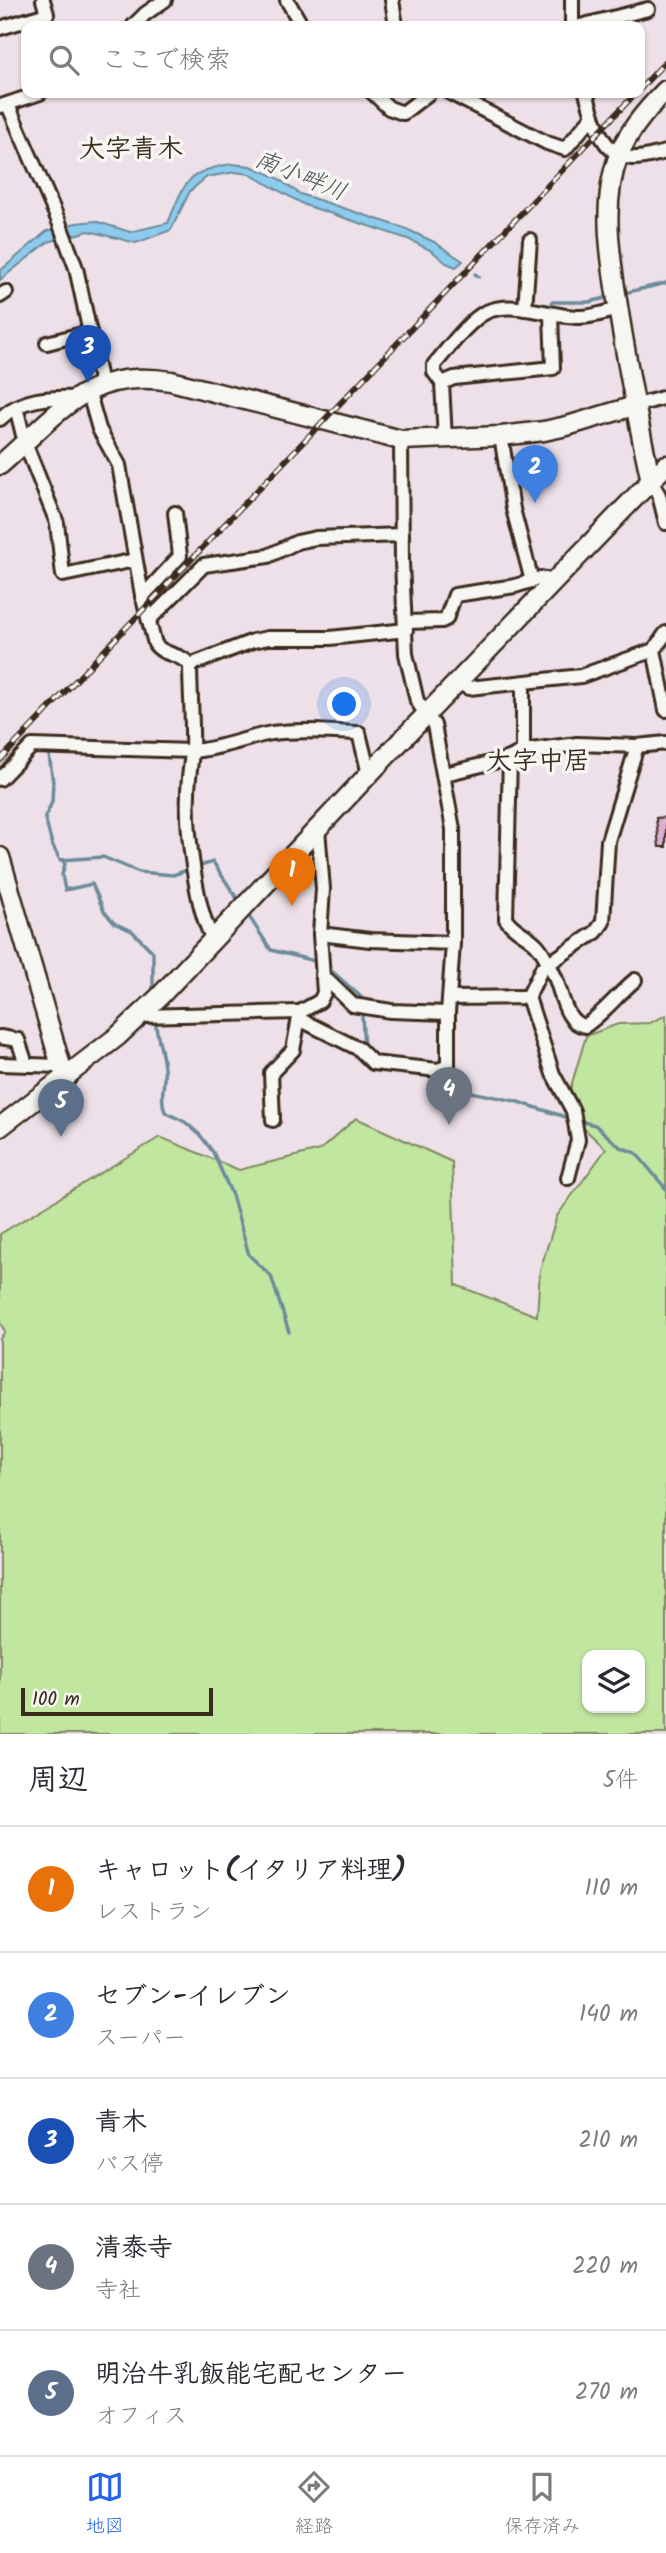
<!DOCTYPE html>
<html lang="ja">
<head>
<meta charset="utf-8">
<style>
	body { margin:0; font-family:Kalam,"Klee One",sans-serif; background:#f7f7f7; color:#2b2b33 }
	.controls { position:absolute; right:21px; bottom:21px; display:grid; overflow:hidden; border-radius:14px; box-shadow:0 2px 5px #0004 }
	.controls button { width:63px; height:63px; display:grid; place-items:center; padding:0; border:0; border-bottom:2px solid #e1e1e2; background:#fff; color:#2b2b33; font:35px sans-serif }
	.scale { position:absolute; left:21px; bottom:18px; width:192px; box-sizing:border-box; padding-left:7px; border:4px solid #3b2a1e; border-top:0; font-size:19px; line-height:24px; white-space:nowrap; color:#3b2a1e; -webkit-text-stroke:5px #f6f6f2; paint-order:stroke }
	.you { position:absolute; left:345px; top:705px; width:24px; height:24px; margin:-18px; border:5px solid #fff; border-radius:50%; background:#1a73e8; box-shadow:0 0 0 10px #1a73e833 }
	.badge { display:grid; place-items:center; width:46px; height:46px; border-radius:50%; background:#2563eb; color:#fff; font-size:23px; font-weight:700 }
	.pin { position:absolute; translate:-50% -58px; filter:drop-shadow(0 2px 4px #0008) }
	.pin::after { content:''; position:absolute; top:37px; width:24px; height:21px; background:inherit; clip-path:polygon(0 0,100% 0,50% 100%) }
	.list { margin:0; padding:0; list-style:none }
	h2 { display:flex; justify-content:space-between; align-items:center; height:91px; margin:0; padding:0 28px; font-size:30px }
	h2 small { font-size:23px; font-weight:400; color:#7c7c81 }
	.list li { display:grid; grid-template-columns:46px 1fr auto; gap:21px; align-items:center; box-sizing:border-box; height:126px; padding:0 28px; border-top:2px solid #e1e1e2 }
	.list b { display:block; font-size:26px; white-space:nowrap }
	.list p { margin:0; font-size:23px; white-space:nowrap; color:#7c7c81 }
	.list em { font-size:23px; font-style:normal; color:#7c7c81 }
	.icon { flex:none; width:38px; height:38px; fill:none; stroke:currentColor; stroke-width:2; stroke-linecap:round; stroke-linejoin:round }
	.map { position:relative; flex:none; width:666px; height:1734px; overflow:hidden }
	.search { position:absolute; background:#fff; box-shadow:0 2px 5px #0004; left:21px; right:21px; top:21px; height:77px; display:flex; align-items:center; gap:18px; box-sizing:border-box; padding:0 24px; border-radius:14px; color:#7c7c81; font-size:26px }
	.sheet { height:721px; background:#fff }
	nav { display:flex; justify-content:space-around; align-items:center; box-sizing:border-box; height:98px; border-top:2px solid #e1e1e2; background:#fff; font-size:19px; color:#7c7c81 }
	nav a { display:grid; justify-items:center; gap:4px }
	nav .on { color:#2563eb }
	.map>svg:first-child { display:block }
	.green { fill:#c1e6a0; stroke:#7e885f; stroke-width:2; fill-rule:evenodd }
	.water { fill:#8ccbed; stroke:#6c8b9a; stroke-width:2 }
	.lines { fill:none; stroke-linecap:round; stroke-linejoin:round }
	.stream { stroke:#6c8b9a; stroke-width:3.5 }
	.building { fill:#dcaed0; stroke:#3b2a1e; stroke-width:2 }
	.street-casing { stroke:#3b2a1e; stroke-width:18 }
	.secondary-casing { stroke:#3b2a1e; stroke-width:23 }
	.street { stroke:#f6f6f2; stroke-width:12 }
	.secondary { stroke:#f6f6f2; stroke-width:18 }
	.rail-casing { stroke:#3b2a1e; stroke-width:6 }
	.rail { stroke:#f6f6f2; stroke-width:3.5; stroke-dasharray:10; stroke-linecap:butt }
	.labels { text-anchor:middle; stroke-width:7; stroke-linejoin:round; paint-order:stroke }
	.water-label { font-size:24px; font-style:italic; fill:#4f5252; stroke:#f6f6f2 }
	.quarter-label { font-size:26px; font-weight:bold; fill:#3b2a1e; stroke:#f6f6f2 }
</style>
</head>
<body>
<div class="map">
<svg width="666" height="1734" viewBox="0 0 666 1734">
	<rect width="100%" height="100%" fill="#eee0e8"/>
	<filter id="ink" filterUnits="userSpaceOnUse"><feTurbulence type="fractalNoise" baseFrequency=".0143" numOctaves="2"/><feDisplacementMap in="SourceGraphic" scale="14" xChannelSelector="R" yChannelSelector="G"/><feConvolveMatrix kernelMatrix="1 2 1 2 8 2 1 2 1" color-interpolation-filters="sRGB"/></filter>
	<g filter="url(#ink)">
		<path class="green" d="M666 1015V1734H0V1339L5 1331 0 1323V1234L160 1137 239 1170 320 1150 356 1118 452 1162 456 1285 537 1316 540 1270 557 1216 606 1149 564 1110 586 1036 618 1024 650 1023ZM587 1655H640V1708H587Z"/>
		<path class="water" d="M232 164 251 166 276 177 300 194 404 228 434 242 463 261 456 267 446 263 432 251 408 239 305 205 249 174 235 172 207 177 190 191 171 230 136 243 89 231 48 242 0 280V271L47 231 76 223 95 221 130 232 168 223C185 182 186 171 232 164Z"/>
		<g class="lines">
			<g class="stream">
				<path d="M475 274 479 277"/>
				<path d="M620 294 666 283"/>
				<path d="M552 302H589L610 297"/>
				<path d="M49 755 53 782 52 802 45 818 52 844 60 860 103 857 139 872 173 875 190 869"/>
				<path d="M63 861 65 864 62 875 65 890 92 884 104 911 114 923 132 931 153 952V993"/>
				<path d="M197 867 213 862 240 903"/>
				<path d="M246 912 271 950 318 962"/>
				<path d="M325 965 361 997 364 1049"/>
				<path d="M155 1018C156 1035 163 1051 164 1068 166 1083 159 1096 165 1112L185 1122 200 1135 213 1152 232 1195 249 1255 271 1276 289 1332"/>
				<path d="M438 1075 459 1077 466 1091 515 1101 572 1119"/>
				<path d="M579 1121 595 1125 620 1147 636 1153 666 1189"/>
			</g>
		</g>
		<path class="building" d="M666 817V847H659L656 818Z"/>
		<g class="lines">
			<g class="street-casing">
				<g id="street">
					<path d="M287 0 302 26"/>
					<path d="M392 0 396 26"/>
					<path d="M133 26 145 14 165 0"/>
					<path d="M572 26V0"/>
					<path d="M580 26 648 9"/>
					<path d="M0 28 47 14 43 0"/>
					<path d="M373 93 389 108 403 113 429 93"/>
					<path d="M450 93 547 143 565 149 593 116"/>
					<path d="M586 93C594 118 600 155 632 158 643 159 656 154 666 152"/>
					<path d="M8 105 59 222 76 268 101 384"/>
					<path d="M1 106 40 93"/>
					<path d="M0 296 6 292"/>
					<path d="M525 309 530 240"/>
					<path d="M47 343 90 332"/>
					<path d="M442 383 454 378 553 368 551 315"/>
					<path d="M88 390 99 429 119 465 142 595 155 644C163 656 181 653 190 665 190 693 193 722 192 751 191 765 188 779 188 794 186 827 196 914 214 940"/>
					<path d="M634 406 666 397"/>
					<path d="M16 407 25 443 57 523 63 575 135 560"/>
					<path d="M0 419C20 398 50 397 77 398"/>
					<path d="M501 436 513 509 532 581"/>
					<path d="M445 439 442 383 434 372V365C447 350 469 320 486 312 514 300 548 316 577 317 591 318 606 312 619 309"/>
					<path d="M651 481 659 495 666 523"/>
					<path d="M142 597 180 556 175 513"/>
					<path d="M149 620 204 565 268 556 297 542 316 538 402 535"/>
					<path d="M405 622 442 621 446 619 455 595 515 586 541 578 555 581"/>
					<path d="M666 633 654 650 666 710"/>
					<path d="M190 665 253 641 268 638H330L406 630"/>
					<path d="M458 683 469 688 581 676 654 650"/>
					<path d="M523 751V684"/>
					<path d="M510 758 506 919C514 931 526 934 536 944 544 952 550 966 555 977 562 993 565 1024 585 1026 604 1013 617 995 635 980"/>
					<path d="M445 774 510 758 523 751 577 744 637 746 666 743"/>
					<path d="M0 779 32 746 192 751C222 749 244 738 272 733 300 729 331 732 359 733L369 774"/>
					<path d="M320 934 370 940 453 943"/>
					<path d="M322 975 353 1005 391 1011 448 1013"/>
					<path d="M528 997 542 968 596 932 603 922 608 841 637 746"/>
					<path d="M450 998 528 997 553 1074 573 1111 578 1140 568 1178"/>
					<path d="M140 1016 300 1012"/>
					<path d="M299 1019 359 1049 373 1063 438 1070 448 1066V1013L453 943V829L434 725 417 701 406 654 402 562 401 440"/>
					<path d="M0 1037 18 1040 26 1064"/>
					<path d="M0 1064 61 1066"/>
					<path d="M273 1120 271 1073 293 1050 300 1012 320 1001 324 993 320 934 323 889 318 829"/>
				</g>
			</g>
			<g class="secondary-casing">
				<g id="secondary">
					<path d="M0 465C58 415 86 367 171 381L401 440 501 436 544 431 567 426 634 406"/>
					<path d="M651 481C639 427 629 373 620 319 612 266 599 206 619 155 628 131 648 108 666 90"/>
					<path d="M0 857 61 1066 67 1077"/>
					<path d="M0 1127 118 1036 159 997 369 774 666 465"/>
				</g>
			</g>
			<use href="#street" class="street"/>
			<use href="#secondary" class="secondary"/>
			<g class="rail-casing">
				<g id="rail">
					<path d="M640 89 666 61"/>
					<path d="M0 760 636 93"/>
				</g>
			</g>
			<use href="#rail" class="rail"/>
		</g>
	</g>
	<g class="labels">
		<g class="water-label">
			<text transform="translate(301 175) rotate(22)" y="8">南小畔川</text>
		</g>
		<g class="quarter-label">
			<text x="131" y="157">大字青木</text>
			<text x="538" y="769">大字中居</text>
		</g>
	</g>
</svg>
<div class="controls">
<button><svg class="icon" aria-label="layers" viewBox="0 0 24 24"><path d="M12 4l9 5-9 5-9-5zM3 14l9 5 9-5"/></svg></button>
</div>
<div class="scale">100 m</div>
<div class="you"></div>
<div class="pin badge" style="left:292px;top:906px;background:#e8710a">1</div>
<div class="pin badge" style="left:535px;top:503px;background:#3f7fe0">2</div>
<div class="pin badge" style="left:88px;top:383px;background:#1a4fb4">3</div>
<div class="pin badge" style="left:449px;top:1125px;background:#6b7280">4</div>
<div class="pin badge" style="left:61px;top:1137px;background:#5c6f8a">5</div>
<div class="search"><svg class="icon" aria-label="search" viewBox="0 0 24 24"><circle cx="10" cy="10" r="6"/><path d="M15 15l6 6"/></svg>ここで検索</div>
</div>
<section class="sheet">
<h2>周辺<small>5件</small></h2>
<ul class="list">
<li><span class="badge" style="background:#e8710a">1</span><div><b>キャロット(イタリア料理)</b><p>レストラン</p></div><em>110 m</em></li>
<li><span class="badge" style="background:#3f7fe0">2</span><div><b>セブン-イレブン</b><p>スーパー</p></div><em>140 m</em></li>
<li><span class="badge" style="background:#1a4fb4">3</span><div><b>青木</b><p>バス停</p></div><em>210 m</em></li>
<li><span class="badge" style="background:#6b7280">4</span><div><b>清泰寺</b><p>寺社</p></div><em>220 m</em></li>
<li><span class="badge" style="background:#5c6f8a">5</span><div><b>明治牛乳飯能宅配センター</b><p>オフィス</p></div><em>270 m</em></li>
</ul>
</section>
<nav>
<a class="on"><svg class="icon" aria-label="map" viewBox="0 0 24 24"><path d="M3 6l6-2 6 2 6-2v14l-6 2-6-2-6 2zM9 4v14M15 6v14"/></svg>地図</a>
<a><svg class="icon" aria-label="directions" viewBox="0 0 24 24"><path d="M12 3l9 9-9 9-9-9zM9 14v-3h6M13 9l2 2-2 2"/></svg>経路</a>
<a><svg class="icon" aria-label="saved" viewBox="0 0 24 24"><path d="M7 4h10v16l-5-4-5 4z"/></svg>保存済み</a>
</nav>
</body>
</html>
